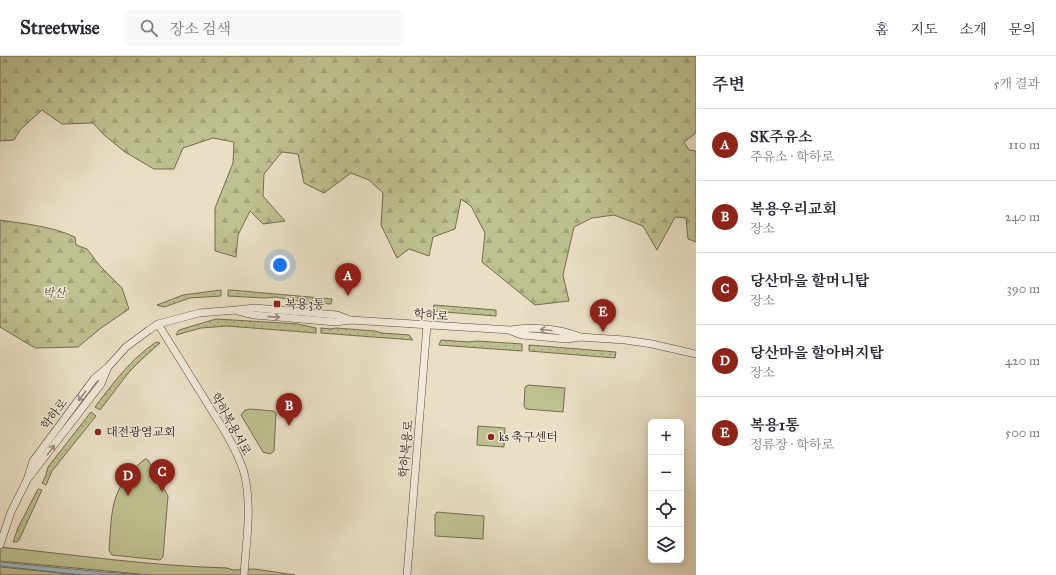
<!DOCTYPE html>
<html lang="ko">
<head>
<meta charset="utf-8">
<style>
	body { margin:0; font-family:"IM FELL Great Primer","Noto Serif KR",serif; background:#f7f7f7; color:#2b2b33 }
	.controls { position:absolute; right:12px; bottom:12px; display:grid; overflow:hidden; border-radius:6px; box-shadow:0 2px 10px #0003 }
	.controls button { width:36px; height:36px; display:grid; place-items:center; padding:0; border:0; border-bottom:1px solid #e1e1e2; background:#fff; color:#2b2b33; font:20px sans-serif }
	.you { position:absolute; left:280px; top:209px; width:14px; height:14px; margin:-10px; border:3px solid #fff; border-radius:50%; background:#1a73e8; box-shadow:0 0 0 6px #1a73e833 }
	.badge { display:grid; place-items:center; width:26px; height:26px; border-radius:50%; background:#8f2418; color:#fff; font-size:13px; font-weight:700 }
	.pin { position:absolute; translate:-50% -33px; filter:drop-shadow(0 1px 2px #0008) }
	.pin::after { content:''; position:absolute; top:21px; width:14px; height:12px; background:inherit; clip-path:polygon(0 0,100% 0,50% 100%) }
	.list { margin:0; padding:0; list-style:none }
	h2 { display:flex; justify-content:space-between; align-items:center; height:52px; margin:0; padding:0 16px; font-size:17px }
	h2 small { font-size:13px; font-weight:400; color:#7c7c81 }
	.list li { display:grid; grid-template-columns:26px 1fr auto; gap:12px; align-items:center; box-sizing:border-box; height:72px; padding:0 16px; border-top:1px solid #e1e1e2 }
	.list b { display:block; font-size:15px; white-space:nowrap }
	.list p { margin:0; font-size:13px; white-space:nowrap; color:#7c7c81 }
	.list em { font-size:13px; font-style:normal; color:#7c7c81 }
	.icon { flex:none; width:22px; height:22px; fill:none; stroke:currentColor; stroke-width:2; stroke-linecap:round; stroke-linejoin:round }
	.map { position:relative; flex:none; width:696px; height:519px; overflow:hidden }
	header { display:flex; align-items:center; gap:24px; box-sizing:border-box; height:56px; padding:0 20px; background:#fff; border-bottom:1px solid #e1e1e2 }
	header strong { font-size:19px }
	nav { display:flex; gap:22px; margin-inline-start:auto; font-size:14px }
	.search { width:280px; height:36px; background:#f7f7f7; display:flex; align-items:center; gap:10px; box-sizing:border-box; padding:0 14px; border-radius:6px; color:#7c7c81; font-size:15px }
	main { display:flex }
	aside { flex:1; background:#fff }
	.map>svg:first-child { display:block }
	.grass { fill:url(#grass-dots); stroke:#716b4e }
	.forest { fill:url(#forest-firs); stroke:#716b4e }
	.park { fill:#bec08f; stroke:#716b4e }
	.water { fill:#9dbabf; stroke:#6d7878 }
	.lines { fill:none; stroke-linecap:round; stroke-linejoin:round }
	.tertiary-casing { stroke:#55483c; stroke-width:8 }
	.tertiary { stroke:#f1ead9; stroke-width:7 }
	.oneway { stroke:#958b7e }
	.poi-dot { fill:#8f2418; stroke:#f1ead9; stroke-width:1.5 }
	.labels { text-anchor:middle; stroke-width:3; stroke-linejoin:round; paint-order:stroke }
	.park-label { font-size:12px; font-style:italic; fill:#524935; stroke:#f1ead9 }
	.poi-label { font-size:12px; fill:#24160e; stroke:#f1ead9; text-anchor:start }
	.street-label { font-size:12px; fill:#24160e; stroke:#f1ead9 }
</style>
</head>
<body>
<header>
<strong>Streetwise</strong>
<div class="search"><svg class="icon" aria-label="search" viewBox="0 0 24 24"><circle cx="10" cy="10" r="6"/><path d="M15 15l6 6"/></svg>장소 검색</div>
<nav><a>홈</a><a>지도</a><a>소개</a><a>문의</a></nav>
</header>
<main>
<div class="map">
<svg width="696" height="519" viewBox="0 0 696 519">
	<defs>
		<pattern id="grass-dots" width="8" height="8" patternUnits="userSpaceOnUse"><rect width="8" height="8" fill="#bec08f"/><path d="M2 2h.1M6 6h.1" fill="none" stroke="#a3a47a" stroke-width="1.8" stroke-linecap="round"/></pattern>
		<pattern id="forest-firs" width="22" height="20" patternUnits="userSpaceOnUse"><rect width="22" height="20" fill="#bec08f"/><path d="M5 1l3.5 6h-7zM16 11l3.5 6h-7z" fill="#a3a47a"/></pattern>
	</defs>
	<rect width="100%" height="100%" fill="#e9dfc5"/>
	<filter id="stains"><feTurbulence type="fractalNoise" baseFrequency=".005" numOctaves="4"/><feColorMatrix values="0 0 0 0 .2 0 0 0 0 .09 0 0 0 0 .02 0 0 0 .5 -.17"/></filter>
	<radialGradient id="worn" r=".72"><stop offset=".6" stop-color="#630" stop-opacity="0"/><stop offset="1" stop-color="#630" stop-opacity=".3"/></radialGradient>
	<g class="grass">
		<path d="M221 234V240L190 242 164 251 157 249 183 239Z"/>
		<path d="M228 234H231L332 243 331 248 304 246 276 241 265 242 228 240Z"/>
		<path d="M434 249 496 254V260L432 255Z"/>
		<path d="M216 263 298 268 316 272V277L227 270 201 272 176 279 179 274Z"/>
		<path d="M321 272 330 273 336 272 375 275 382 277 409 279 413 284 321 277Z"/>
		<path d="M441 284 469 286 477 285 522 288V295L439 289Z"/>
		<path d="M156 286 160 287 142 303 129 316 100 354 95 351C114 326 130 304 156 286Z"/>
		<path d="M529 289 616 296 615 302 529 295Z"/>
		<path d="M91 356 96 360 52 415 46 429 42 427 46 419 48 411Z"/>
		<path d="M38 433 42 434 19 484 17 486H13L18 472Z"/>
	</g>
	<g class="forest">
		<path d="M0 0H696V77L684 86 689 94 696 95V186L688 183 686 162 675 161 657 194 643 170 614 159 592 162 574 171 563 219 569 245 535 249 482 206 485 177 471 150 461 143 455 173 433 181 429 200 409 193 397 202 381 169 383 137 369 124 351 117 324 137 304 127 298 98 282 96 264 118 263 140 285 165 263 168 250 155 238 179 236 201 215 195V152L233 107 234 86 213 82 183 92 174 113H154L125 96 104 79 93 67 62 68 42 54 21 73 14 84 0 85Z"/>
		<path d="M0 164C25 168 51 170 75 181L76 189 87 193 100 210 122 232 129 253 101 272 78 291 35 292 0 271Z"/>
	</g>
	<g class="park">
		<path d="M528 329 565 332 563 356 526 353 524 350 525 331Z"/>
		<path d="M250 353 273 355 276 357 274 395 270 398 263 396 241 359 245 354Z"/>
		<path d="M478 370 505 372 504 391 477 389Z"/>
		<path d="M145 403 148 404 168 440 163 501 160 504 112 499 109 494C112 453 110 431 145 403Z"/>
		<path d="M437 456 484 460 483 483 435 480V459Z"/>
		<path d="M0 491C76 499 151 510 227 512L233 514 255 513 295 519H150L0 505Z"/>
		<path d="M0 511 80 519H0Z"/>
	</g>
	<path class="water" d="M0 506 103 516 148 519H82L0 510Z"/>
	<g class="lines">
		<g class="tertiary-casing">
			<g id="tertiary">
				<path d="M238 255 254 259 336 266 350 264 511 274C531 270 561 273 580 281"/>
				<path d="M158 268 227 379C234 392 242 406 245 421 252 453 246 487 244 519"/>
				<path d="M511 275 522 279 567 283 580 281 625 284 652 288 696 298"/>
				<path d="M29 421 101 328 107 313"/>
				<path d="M0 489 11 456 27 424 33 405 94 323 108 311 126 291 149 274 158 268 199 257 236 254 255 252 337 259 350 264"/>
				<path d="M407 519 427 269"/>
			</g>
		</g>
		<use href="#tertiary" class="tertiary"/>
	</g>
	<defs><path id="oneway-shaft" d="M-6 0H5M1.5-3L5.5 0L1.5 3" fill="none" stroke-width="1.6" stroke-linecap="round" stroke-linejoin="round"/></defs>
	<g class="oneway">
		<use href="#oneway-shaft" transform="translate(274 261) rotate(4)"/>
		<use href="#oneway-shaft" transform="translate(546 274) rotate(-175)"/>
		<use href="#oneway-shaft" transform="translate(82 340) rotate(127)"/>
		<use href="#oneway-shaft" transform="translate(51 394) rotate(-53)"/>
	</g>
	<g class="poi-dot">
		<rect x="273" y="244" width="8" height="8" rx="2"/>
		<circle cx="98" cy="376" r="4"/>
		<circle cx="491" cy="381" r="4"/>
	</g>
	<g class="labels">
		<g class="park-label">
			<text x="54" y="241">박산</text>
		</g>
		<g class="poi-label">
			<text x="285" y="252">복용3통</text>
			<text x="106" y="380">대전광염교회</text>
			<text x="499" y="385">ks 축구센터</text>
		</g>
		<g class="street-label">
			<text transform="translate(431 259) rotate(4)" y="4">학하로</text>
			<text transform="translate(54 358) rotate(-53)" y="4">학하로</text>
			<text transform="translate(231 368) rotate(61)" y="4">학하복용서로</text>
			<text transform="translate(406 393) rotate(-85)" y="4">학하복용로</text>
		</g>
	</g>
	<rect width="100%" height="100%" filter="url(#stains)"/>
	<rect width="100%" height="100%" fill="url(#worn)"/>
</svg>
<div class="controls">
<button>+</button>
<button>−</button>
<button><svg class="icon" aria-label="locate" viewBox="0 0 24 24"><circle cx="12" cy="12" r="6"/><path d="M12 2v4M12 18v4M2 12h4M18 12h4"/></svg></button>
<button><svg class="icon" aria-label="layers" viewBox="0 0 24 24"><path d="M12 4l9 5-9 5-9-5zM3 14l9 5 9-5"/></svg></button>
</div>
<div class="you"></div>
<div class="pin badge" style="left:348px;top:240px">A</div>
<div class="pin badge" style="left:289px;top:370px">B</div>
<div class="pin badge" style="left:162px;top:436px">C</div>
<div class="pin badge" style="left:128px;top:440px">D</div>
<div class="pin badge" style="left:603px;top:276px">E</div>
</div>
<aside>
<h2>주변<small>5개 결과</small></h2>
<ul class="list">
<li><span class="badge">A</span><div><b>SK주유소</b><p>주유소 · 학하로</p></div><em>110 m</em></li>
<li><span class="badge">B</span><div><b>복용우리교회</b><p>장소</p></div><em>240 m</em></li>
<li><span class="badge">C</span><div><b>당산마을 할머니탑</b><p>장소</p></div><em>390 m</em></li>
<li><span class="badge">D</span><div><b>당산마을 할아버지탑</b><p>장소</p></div><em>420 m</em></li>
<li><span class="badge">E</span><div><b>복용1통</b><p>정류장 · 학하로</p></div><em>500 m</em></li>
</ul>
</aside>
</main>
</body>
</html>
